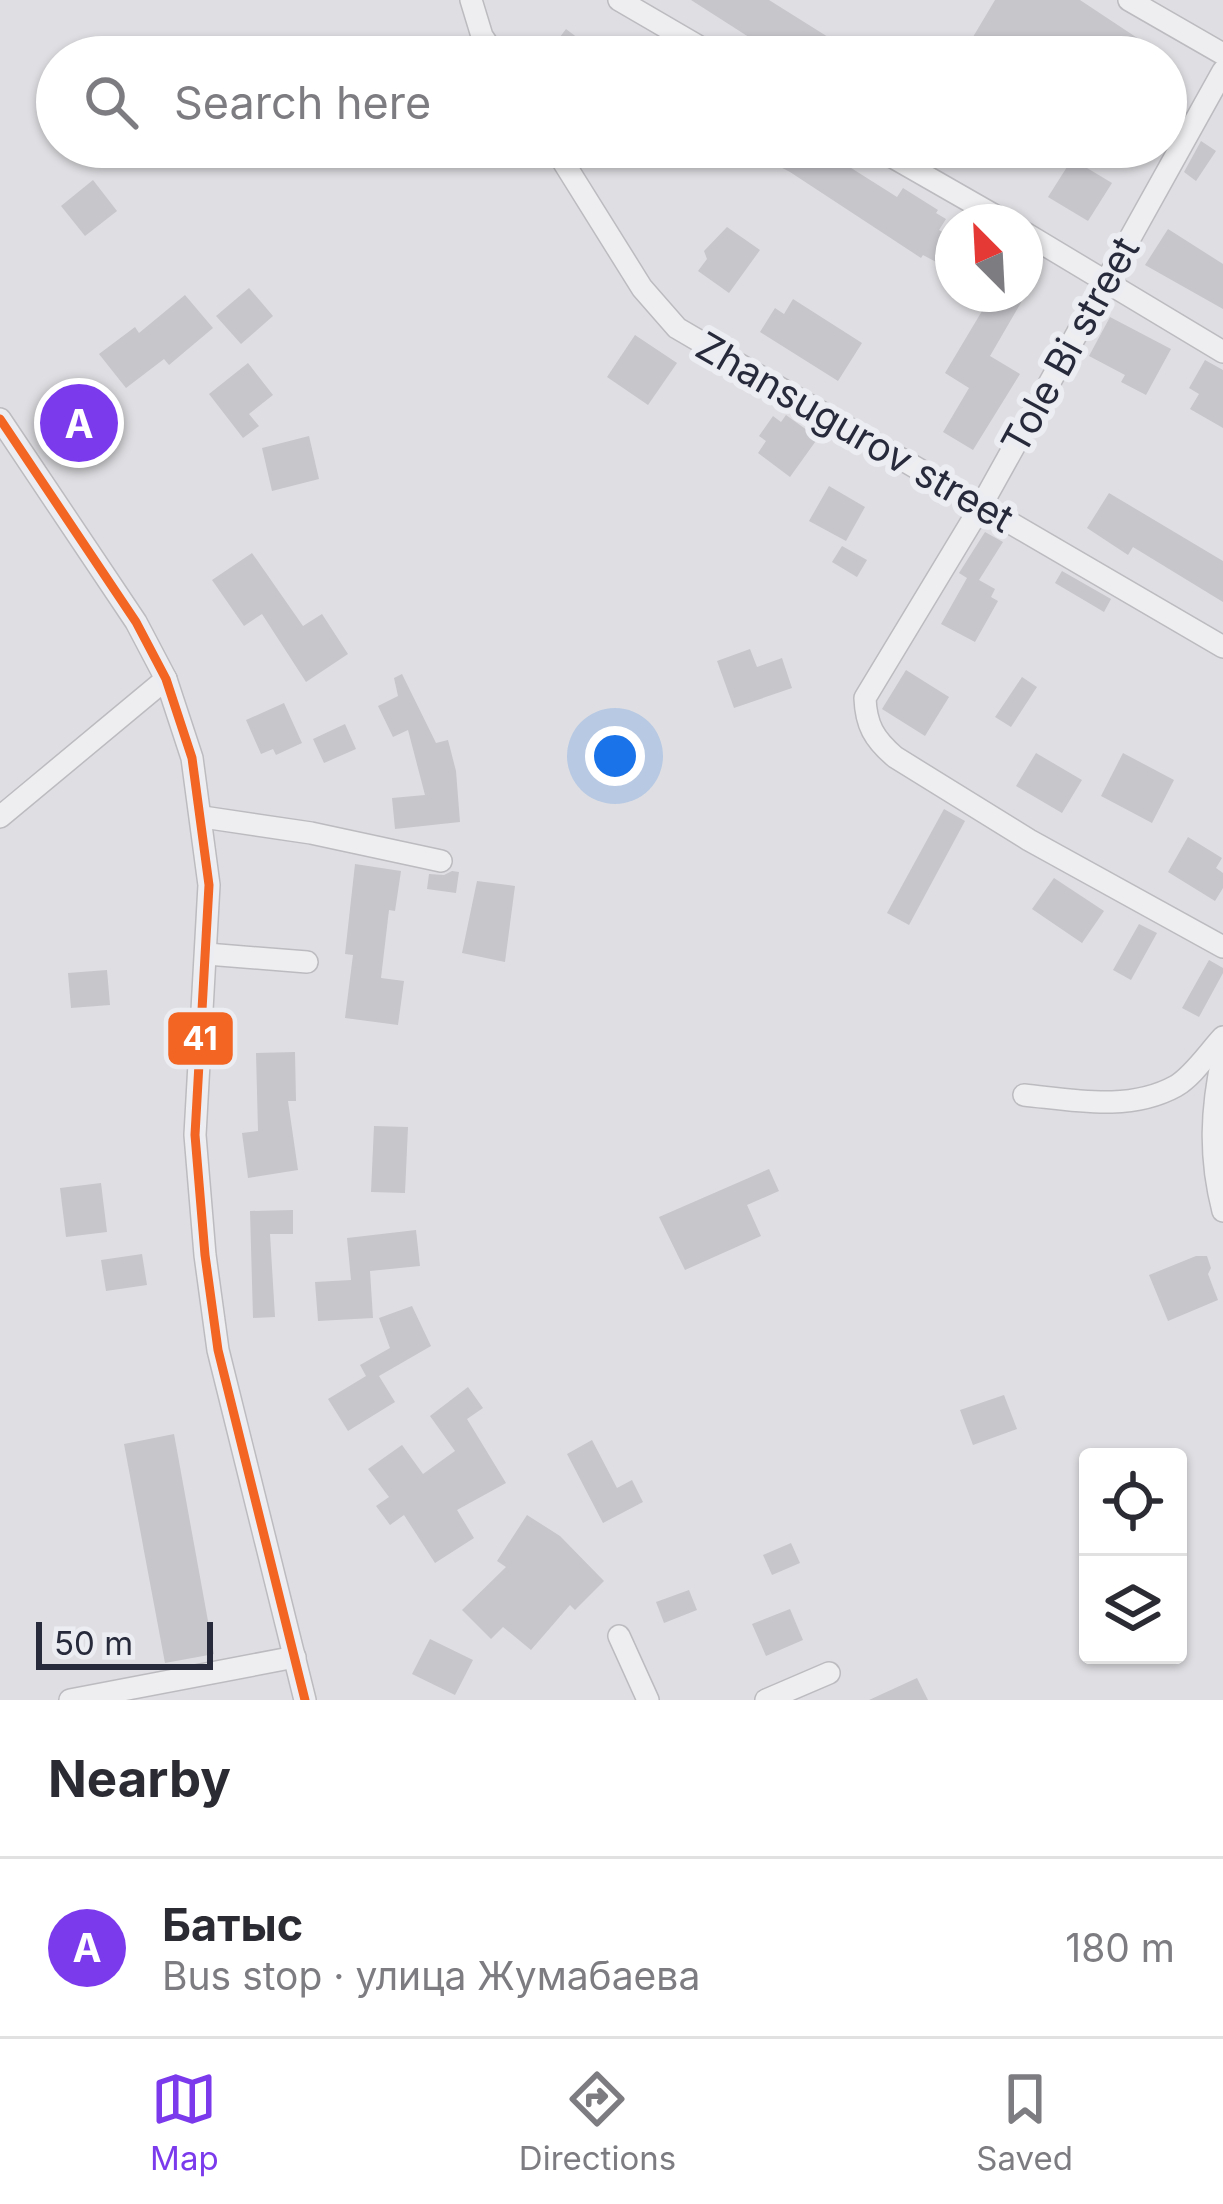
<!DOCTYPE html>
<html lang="en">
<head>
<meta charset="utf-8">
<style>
	body { margin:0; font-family:Inter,sans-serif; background:#f7f7f7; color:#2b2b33 }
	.controls { position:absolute; right:36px; bottom:36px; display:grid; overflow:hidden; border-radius:12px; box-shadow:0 3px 9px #0004 }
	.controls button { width:108px; height:108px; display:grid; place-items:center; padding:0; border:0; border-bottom:3px solid #e1e1e2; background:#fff; color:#2b2b33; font:60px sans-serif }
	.compass { position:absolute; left:935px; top:204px; width:108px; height:108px; border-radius:50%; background:#fff; box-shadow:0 3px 9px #0004; rotate:336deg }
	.scale { position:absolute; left:36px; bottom:30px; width:177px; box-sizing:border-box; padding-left:12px; border:6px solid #272a3b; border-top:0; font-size:33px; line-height:42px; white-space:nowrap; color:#272a3b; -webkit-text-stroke:9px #ecedf3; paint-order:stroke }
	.you { position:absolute; left:615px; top:756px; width:42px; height:42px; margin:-30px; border:9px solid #fff; border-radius:50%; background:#1a73e8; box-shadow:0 0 0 18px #1a73e833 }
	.badge { display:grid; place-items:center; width:78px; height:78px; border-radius:50%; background:#7c3aed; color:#fff; font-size:39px; font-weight:700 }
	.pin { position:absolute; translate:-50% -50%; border:6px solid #fff; box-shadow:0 3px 12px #0006 }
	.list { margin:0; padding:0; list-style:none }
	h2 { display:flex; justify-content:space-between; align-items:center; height:156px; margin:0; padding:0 48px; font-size:51px }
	h2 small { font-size:39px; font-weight:400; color:#7c7c81 }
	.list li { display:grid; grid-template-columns:78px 1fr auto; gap:36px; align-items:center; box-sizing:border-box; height:180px; padding:0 48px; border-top:3px solid #e1e1e2 }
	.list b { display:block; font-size:45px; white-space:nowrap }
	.list p { margin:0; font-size:39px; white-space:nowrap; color:#7c7c81 }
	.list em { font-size:39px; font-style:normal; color:#7c7c81 }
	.icon { flex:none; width:66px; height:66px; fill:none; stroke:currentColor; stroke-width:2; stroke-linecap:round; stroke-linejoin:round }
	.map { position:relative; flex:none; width:1223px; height:1700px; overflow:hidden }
	.search { position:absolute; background:#fff; box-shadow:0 3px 9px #0004; left:36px; right:36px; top:36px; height:132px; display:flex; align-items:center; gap:30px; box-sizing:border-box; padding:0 42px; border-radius:66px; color:#7c7c81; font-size:45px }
	.sheet { height:336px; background:#fff }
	nav { display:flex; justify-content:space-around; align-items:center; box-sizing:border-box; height:168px; border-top:3px solid #e1e1e2; background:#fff; font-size:33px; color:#7c7c81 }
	nav a { display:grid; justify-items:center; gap:6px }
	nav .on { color:#7c3aed }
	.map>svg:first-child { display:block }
	.building { fill:#c6c6cb }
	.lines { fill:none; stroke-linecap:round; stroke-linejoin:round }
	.street-casing { stroke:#bcbcc0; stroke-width:24 }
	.street { stroke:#eeeef0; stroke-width:21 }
	.bus-1-casing { stroke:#ecedf3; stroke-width:18 }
	.bus-1 { stroke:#f26522; stroke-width:9 }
	.labels { text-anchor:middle; stroke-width:12; stroke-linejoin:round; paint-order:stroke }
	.street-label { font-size:39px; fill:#272a3b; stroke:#ecedf3 }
	.line-badge { stroke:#ecedf3; stroke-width:4.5 }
	.badge-label { font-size:33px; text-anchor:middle; font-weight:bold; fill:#fff }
</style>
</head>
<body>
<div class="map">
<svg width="1223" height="1700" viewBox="0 0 1223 1700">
	<rect width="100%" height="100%" fill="#dfdfe3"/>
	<g class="building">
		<path d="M691 0H769L860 57H780Z"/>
		<path d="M995 0H1080L1166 57H1052L1014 36 1002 57H984L967 47Z"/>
		<path d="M566 29 603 57H545Z"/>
		<path d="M1201 141 1216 151 1196 181 1184 172Z"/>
		<path d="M742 147H818L897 197 903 188 938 210 936 213 946 219 939 230 953 238V271L923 255 921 258 790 172Z"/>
		<path d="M1072 159 1112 183 1088 221 1048 197Z"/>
		<path d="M93 180 117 211 85 236 61 206Z"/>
		<path d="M727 227 760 250 729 293 698 271 707 259 704 251Z"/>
		<path d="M1168 229 1223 264V309L1145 265Z"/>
		<path d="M249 288 273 316 241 344 216 316Z"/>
		<path d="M953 294H1026L990 356 1020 374 973 450 943 432 969 388 945 373 982 311Z"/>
		<path d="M185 295 213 328 169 365 164 359 126 388 99 354 135 327 139 333Z"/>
		<path d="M793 299 862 343 838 381 760 332 775 308 784 314Z"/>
		<path d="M1110 317 1171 349 1146 395 1121 382 1125 375 1089 356Z"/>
		<path d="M635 335 677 363 648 405 607 377Z"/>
		<path d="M1205 360 1223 370V428L1190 409 1199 394 1189 388Z"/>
		<path d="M248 363 273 395 249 414 259 426 243 438 209 394Z"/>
		<path d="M786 415 818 438 790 477 758 453 766 441 759 436 773 416 781 422Z"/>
		<path d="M309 436 319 479 272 491 262 448Z"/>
		<path d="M829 486 865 507 846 541 809 521Z"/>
		<path d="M1109 493 1223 561V602L1133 547 1128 555 1087 528Z"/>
		<path d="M985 532 1003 542 979 580 995 589 991 597 998 601 975 642 941 624 967 578 959 573Z"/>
		<path d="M842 546 867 560 857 577 832 562Z"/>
		<path d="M252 553 303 626 322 614 348 654 306 682 262 614 244 626 212 580Z"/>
		<path d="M1062 571 1111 599 1104 612 1055 583Z"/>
		<path d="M750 649 757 667 782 658 792 688 734 708 717 661Z"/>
		<path d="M906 670 949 697 925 736 882 709Z"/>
		<path d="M402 674 436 743 448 740 456 771 460 822 395 829 392 798 425 795 408 730 393 737 378 706 398 696 394 678Z"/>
		<path d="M1022 677 1037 687 1011 727 995 717Z"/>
		<path d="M284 703 302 743 276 755 273 749 261 754 246 720Z"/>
		<path d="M345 724 356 749 324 763 313 739Z"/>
		<path d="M1036 753 1082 780 1062 813 1016 786Z"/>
		<path d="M1123 753 1174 780 1152 823 1101 796Z"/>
		<path d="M944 809 965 821 909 925 887 913Z"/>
		<path d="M1188 837 1222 858 1216 868 1223 873V888L1215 901 1168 872Z"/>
		<path d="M355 864 401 871 395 911 389 910 381 978 404 981 398 1025 345 1018 353 955 345 954Z"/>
		<path d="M452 871 459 872 456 893 427 889 429 874 444 875Z"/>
		<path d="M1054 878 1104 911 1082 943 1032 909Z"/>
		<path d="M477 881 515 886 505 962 462 953Z"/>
		<path d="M1139 924 1157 933 1131 980 1113 970Z"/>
		<path d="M1209 960 1223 968V973L1199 1017 1182 1008Z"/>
		<path d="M107 970 110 1005 71 1008 68 973Z"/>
		<path d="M295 1052 296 1101H288L298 1170 248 1178 242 1133 258 1131 256 1053Z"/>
		<path d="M374 1126 408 1127 405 1193 371 1192Z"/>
		<path d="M769 1169 779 1191 747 1205 761 1236 685 1270 659 1217Z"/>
		<path d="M101 1183 107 1232 66 1237 60 1188Z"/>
		<path d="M293 1210V1234H270L275 1317 253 1318 250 1211Z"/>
		<path d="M416 1230 420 1266 370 1271 373 1318 318 1321 315 1282 351 1280 347 1238Z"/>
		<path d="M142 1254 147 1285 106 1291 101 1260Z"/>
		<path d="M1196 1256H1207L1211 1268 1208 1274 1218 1300 1168 1321 1149 1275Z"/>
		<path d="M412 1306 431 1346 379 1376 395 1402 348 1431 328 1399 366 1376 360 1365 390 1348 379 1318Z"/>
		<path d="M468 1387 483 1408 467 1419 506 1483 457 1510 474 1538 435 1563 404 1515 390 1525 376 1506 389 1497 368 1469 402 1445 423 1474 455 1451 430 1416Z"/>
		<path d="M1004 1395 1017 1429 973 1445 960 1410Z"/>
		<path d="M174 1434 214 1654 165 1663 124 1444Z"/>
		<path d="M592 1440 617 1488 632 1480 643 1502 603 1523 567 1454Z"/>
		<path d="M527 1515 560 1536 604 1581 575 1610 570 1605 531 1650 503 1627 491 1639 462 1610 506 1567 497 1561Z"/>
		<path d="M791 1543 800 1563 772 1575 763 1555Z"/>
		<path d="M689 1590 697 1610 664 1623 656 1602Z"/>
		<path d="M790 1609 803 1640 766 1656 752 1624Z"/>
		<path d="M430 1639 473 1660 455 1695 412 1674Z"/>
		<path d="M917 1678 928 1700H869Z"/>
	</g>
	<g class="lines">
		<g class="street-casing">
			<g id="street">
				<path d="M471 0 482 36 496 57"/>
				<path d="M619 0 717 57"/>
				<path d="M1129 0 1223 54"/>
				<path d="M1223 71 981 506 865 698C866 725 874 739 895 757L1029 840 1223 947"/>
				<path d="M554 147 642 288 677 328 1223 647"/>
				<path d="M875 147 1006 222"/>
				<path d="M1025 233 1223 352"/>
				<path d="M0 419 136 622 166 679 192 758 209 885 195 1135 205 1255 218 1350 305 1700"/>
				<path d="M0 817 166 679"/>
				<path d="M203 817 311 833 441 861"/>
				<path d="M207 954 307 962"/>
				<path d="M1223 1055C1211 1109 1209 1157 1223 1211"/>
				<path d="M1024 1095C1073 1100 1129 1112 1176 1086 1193 1076 1209 1052 1223 1037"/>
				<path d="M619 1636 648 1700"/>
				<path d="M70 1700 295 1657"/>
				<path d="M766 1700 829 1673"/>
			</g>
		</g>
		<use href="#street" class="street"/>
		<g class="bus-1-casing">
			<path id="bus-1" d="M0 419 136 622 166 679 192 758 209 885 195 1135 205 1255 218 1350 305 1700"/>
		</g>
		<use href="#bus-1" class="bus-1"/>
	</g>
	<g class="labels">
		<g class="street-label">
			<text transform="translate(1070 345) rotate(-61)" y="14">Tole Bi street</text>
			<text transform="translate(855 432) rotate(30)" y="14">Zhansugurov street</text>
		</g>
	</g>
	<rect class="line-badge" x="166" y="1010" width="69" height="57" rx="12" fill="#f26522"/>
	<g class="badge-label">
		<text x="200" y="1050">41</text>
	</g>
</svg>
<div class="controls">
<button><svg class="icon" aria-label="locate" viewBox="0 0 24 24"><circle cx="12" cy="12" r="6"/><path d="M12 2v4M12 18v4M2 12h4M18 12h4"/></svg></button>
<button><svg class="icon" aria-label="layers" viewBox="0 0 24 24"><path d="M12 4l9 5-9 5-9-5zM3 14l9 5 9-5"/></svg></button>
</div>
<svg class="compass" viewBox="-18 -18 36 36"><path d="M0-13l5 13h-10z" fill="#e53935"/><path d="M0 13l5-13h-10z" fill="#7c7c81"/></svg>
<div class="scale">50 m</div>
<div class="you"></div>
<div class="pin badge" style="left:79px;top:423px">A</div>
<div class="search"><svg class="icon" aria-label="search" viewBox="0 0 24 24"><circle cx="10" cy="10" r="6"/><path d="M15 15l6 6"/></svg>Search here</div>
</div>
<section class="sheet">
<h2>Nearby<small></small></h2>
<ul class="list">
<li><span class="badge">A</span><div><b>Батыс</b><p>Bus stop · улица Жумабаева</p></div><em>180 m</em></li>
</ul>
</section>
<nav>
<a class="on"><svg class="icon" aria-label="map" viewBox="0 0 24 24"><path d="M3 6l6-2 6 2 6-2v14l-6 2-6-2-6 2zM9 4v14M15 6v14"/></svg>Map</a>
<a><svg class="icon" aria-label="directions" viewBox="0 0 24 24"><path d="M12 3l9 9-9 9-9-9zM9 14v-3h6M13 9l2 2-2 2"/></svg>Directions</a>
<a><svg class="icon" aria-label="saved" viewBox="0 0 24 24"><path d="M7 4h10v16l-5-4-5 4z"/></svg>Saved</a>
</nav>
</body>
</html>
